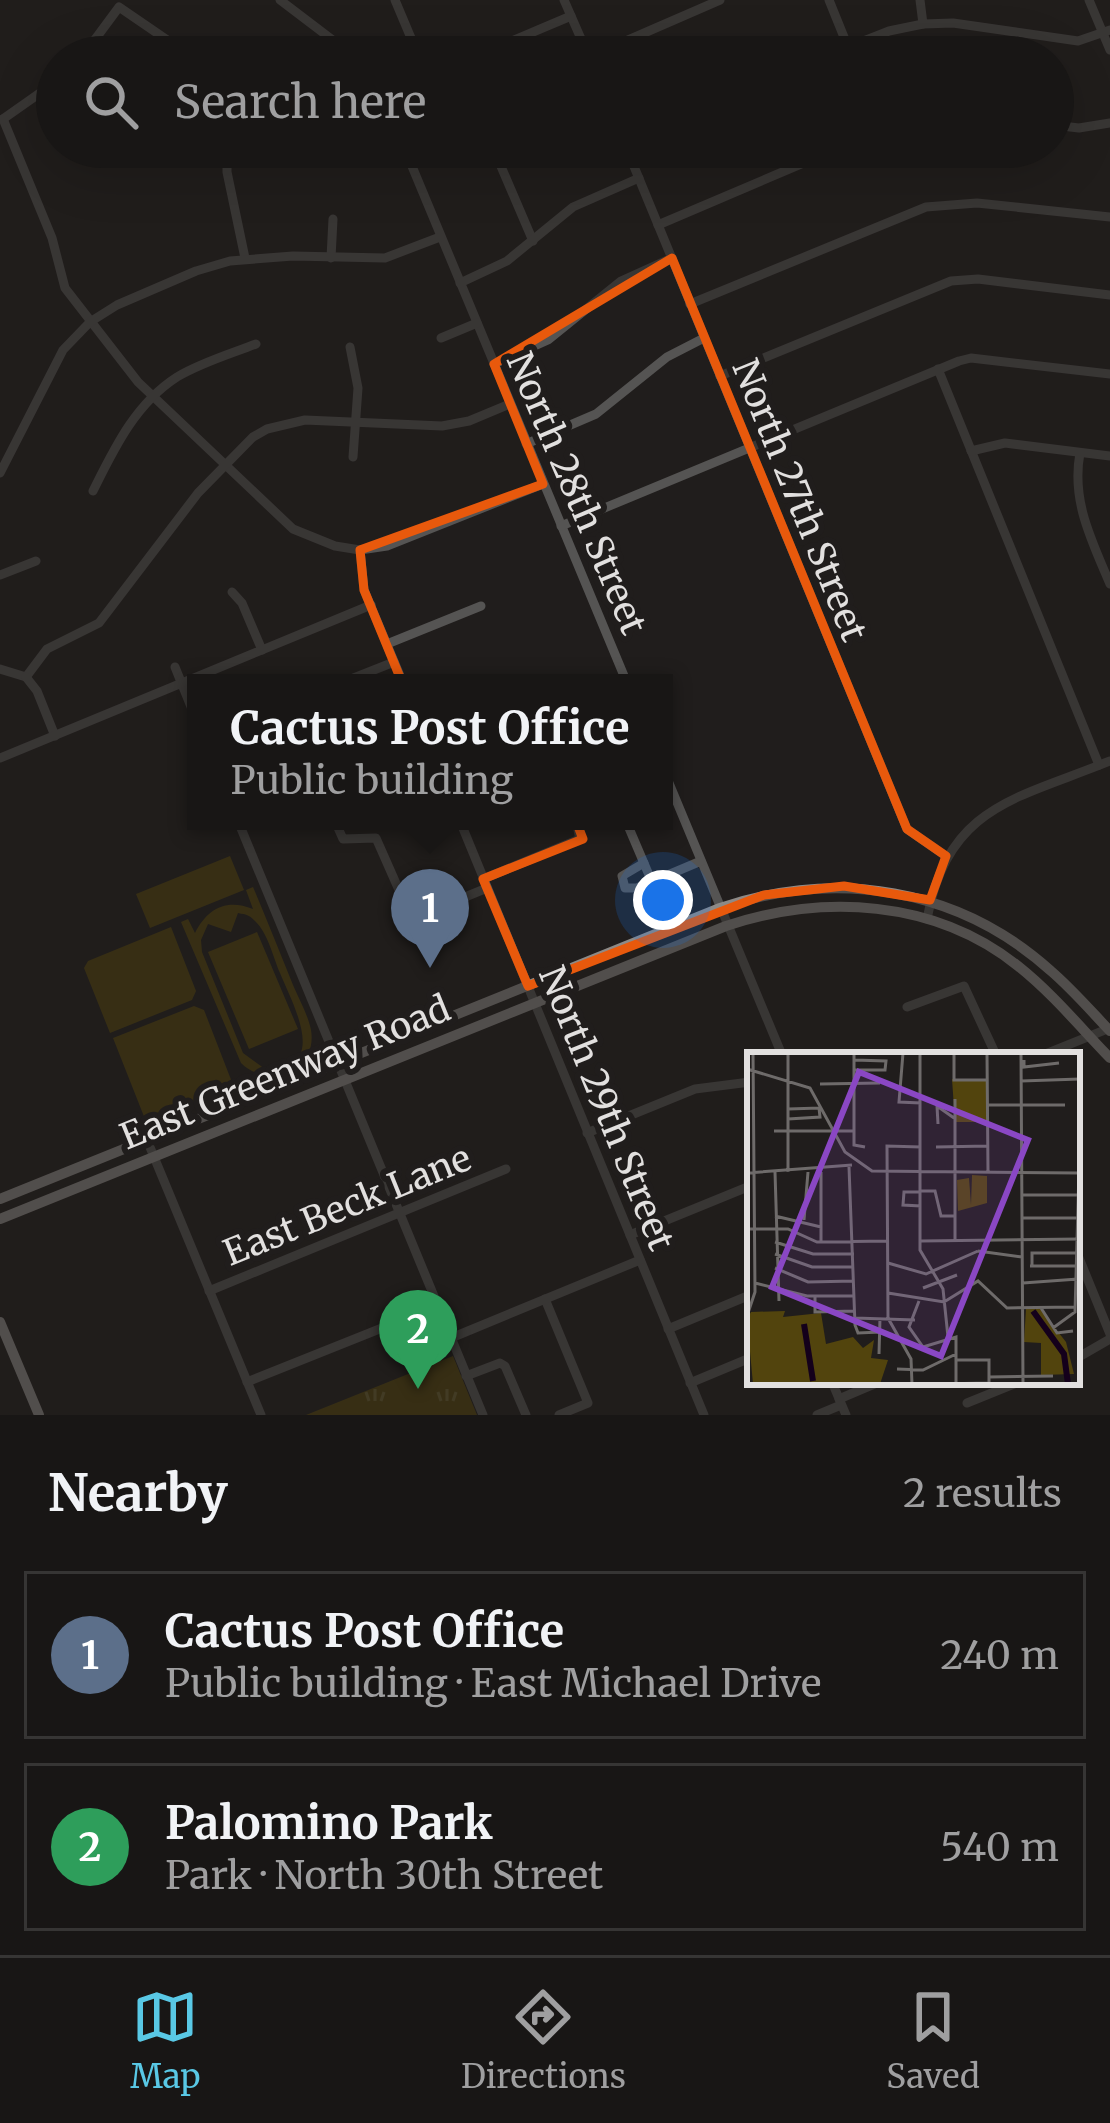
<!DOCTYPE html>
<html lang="en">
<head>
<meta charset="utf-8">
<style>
	body { margin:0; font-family:Merriweather,serif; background:#211f1e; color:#f1f3f6 }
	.you { position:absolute; left:663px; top:900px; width:42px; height:42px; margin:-30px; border:9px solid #fff; border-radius:50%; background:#1a73e8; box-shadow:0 0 0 18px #1a73e833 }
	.badge { display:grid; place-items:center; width:78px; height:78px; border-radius:50%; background:#59c8e5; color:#fff; font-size:39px; font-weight:700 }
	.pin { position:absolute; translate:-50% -99px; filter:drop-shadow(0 3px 6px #0008) }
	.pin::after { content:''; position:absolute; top:63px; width:42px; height:36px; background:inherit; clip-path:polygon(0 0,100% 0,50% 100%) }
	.popup { position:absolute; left:187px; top:674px; width:486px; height:156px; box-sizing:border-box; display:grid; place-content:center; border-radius:0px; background:#181615; filter:drop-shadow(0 3px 9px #0005); font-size:39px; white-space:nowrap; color:#9f9fa0 }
	.popup b { font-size:45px; color:#f1f3f6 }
	.popup::after { content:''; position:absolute; left:50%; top:100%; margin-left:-24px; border:24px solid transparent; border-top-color:#181615 }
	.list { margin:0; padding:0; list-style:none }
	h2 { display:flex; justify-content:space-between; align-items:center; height:156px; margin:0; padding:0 48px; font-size:51px }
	h2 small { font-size:39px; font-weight:400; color:#9f9fa0 }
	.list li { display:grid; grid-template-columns:78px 1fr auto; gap:36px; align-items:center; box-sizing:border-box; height:168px; margin:0 24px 24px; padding:0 24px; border:3px solid #363534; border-radius:0px }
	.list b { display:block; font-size:45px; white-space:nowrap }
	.list p { margin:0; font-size:39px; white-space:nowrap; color:#9f9fa0 }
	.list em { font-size:39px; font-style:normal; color:#9f9fa0 }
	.icon { flex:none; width:66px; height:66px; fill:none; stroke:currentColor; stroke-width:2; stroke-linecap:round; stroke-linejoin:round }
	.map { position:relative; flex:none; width:1110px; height:1415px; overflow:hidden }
	.search { position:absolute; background:#181615; box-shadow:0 12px 48px #0002; left:36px; right:36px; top:36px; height:132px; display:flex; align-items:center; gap:30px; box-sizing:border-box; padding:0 42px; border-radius:66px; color:#9f9fa0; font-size:45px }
	.sheet { height:540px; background:#181615 }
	nav { display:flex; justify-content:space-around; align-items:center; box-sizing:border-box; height:168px; border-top:3px solid #363534; background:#181615; font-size:33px; color:#9f9fa0 }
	nav a { display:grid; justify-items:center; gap:6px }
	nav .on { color:#59c8e5 }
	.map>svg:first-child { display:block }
	.grass { fill:#52440d; fill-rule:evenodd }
	.park { fill:url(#park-tufts) }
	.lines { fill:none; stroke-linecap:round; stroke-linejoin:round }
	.minor { stroke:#555453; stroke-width:9 }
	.major { stroke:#8d8a87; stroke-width:10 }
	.marked { fill:none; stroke:#e8590c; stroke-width:9; stroke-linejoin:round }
	.labels { text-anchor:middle; stroke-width:12; stroke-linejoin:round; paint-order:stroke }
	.street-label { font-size:36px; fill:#e2e0df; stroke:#201d1c }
	.inset-river { fill:none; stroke:#14001b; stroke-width:6 }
	.inset-road { fill:none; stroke:#6e6b6a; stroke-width:3 }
	.view { fill:#8a47c4; fill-opacity:0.15; stroke:#8a47c4; stroke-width:6 }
	.inset-edge { fill:none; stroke:#e2e0df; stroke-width:6 }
</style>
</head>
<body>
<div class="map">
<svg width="1110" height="1415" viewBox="0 0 1110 1415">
	<defs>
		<pattern id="park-tufts" width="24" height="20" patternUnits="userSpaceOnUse" patternTransform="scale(3)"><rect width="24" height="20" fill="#52440d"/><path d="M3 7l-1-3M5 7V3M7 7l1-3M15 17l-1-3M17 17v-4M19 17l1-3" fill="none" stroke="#6b5f30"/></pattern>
	</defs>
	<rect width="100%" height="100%" fill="#201d1c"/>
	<g class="grass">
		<path d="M230 856 244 890 150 928 136 894Z"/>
		<path d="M253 887C267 920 280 953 293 985 299 999 308 1015 311 1030 318 1072 268 1090 241 1063L181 922 188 919 195 933C207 909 226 898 253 909L246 890ZM238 913C247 915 248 914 255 921 268 933 273 957 280 973 293 1005 331 1071 265 1069L243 1053 202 952 201 940 208 924 231 932Z"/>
		<path d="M171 927 196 991 192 1000 110 1033 84 968 88 961Z"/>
		<path d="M257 932 298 1029 249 1049 208 952Z"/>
		<path d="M194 1006 204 1010 235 1090 154 1123 145 1119 113 1038Z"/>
	</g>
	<path class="park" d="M453 1356 477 1415H306Z"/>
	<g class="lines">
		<g class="minor">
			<path d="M280 0 355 57"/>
			<path d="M395 0 419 57"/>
			<path d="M564 0 589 57 720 0"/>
			<path d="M829 0 848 47"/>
			<path d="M920 0 923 24"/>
			<path d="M1089 0 1110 50"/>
			<path d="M82 57 119 7 192 57"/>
			<path d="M474 57 571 16"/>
			<path d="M823 57 889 31 923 24 953 23 1078 41 1110 30"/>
			<path d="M3 119 52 238 65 288 138 382 293 529 335 546 360 550 387 546 543 484"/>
			<path d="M3 119 57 81"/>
			<path d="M1053 125 1079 128 1110 123"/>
			<path d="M227 147V172L245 258"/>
			<path d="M404 147 627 683"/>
			<path d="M508 147 499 158 500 164 533 241"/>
			<path d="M626 147 907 829 946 856"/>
			<path d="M658 225 841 147"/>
			<path d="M331 258 333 219"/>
			<path d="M460 283 507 261 573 207 639 178"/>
			<path d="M690 304 926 207 977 203 1110 217"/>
			<path d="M441 338 477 323"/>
			<path d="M350 347 358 388 353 457"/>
			<path d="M494 364 548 340 621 281 672 258"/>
			<path d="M938 369 1099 765"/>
			<path d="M720 376 951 281 978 279 1110 295"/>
			<path d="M526 444 596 414 667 357 704 338"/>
			<path d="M971 451 1005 443 1110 456"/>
			<path d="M1080 453C1071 501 1092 541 1110 584"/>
			<path d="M0 473 63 350 90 322 117 305 196 271 230 261 293 256 385 258 440 237"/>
			<path d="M93 491C114 449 135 404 177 377 200 363 230 354 256 344"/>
			<path d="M561 526 959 361 971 358 1110 374"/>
			<path d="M360 550 364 590 403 683"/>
			<path d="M0 575 36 561"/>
			<path d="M232 592 242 603 262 650"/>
			<path d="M387 644 481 606"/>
			<path d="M175 667 196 719"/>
			<path d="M0 669 26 677"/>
			<path d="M26 677 47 649 99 623 198 493 253 437 267 429 305 420 442 426 469 421 510 404"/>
			<path d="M26 677 37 691 55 736"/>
			<path d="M341 683 394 662"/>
			<path d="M512 683H513"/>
			<path d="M0 758 371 605"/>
			<path d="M664 771 782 1055"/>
			<path d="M238 821 483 1415"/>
			<path d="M335 821 343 839 376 838 410 915 419 916 487 888"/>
			<path d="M460 821 704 1415"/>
			<path d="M626 821 652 882"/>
			<path d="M644 863 622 876 625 888H637L701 861"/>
			<path d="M483 879 580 839 576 821"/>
			<path d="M927 919C948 805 1017 799 1110 761"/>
			<path d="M907 1007 964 986 996 1055"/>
			<path d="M1043 1055 1110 1028"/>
			<path d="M587 1133 695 1089 750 1082"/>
			<path d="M147 1140 261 1415"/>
			<path d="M630 1235 750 1186"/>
			<path d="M1077 1253 1110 1334"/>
			<path d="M209 1291 506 1169"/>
			<path d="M545 1299 588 1403 559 1415"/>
			<path d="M668 1329 750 1295"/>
			<path d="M451 1338 640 1260"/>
			<path d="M1077 1358 1110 1339"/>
			<path d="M466 1376 500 1363 505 1366 526 1415"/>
			<path d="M247 1382 437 1306"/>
			<path d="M832 1382 846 1415"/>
			<path d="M690 1383 750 1358"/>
			<path d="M839 1399 879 1382"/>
			<path d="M967 1403 1019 1382"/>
			<path d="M817 1415 841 1405"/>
		</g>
		<g class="major">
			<path d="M0 1199 720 908C836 869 958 887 1051 971 1072 989 1091 1011 1110 1031"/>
			<path d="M0 1219 726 926C823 894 934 899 1018 966 1052 993 1080 1027 1110 1058"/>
			<path d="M0 1322 39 1415"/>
		</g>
	</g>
	<path d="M0 0H1110V1415H0ZM672 258 907 829 946 856 930 900 844 886 764 895 528 986 483 879 583 839 552 759 450 799 364 590 360 550 543 484 494 364Z" fill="#201d1c" fill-opacity=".55" fill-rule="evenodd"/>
	<path class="marked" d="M672 258 907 829 946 856 930 900 844 886 764 895 528 986 483 879 583 839 552 759 450 799 364 590 360 550 543 484 494 364Z"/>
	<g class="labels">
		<g class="street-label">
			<text transform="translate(577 493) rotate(67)" y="13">North 28th Street</text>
			<text transform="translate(800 500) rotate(68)" y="13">North 27th Street</text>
			<text transform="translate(285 1072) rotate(-22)" y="13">East Greenway Road</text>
			<text transform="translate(607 1108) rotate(68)" y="13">North 29th Street</text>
			<text transform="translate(347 1205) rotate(-22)" y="13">East Beck Lane</text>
		</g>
	</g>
	<g transform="translate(747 1052)">
		<rect width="333" height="333" fill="#201d1c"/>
		<path d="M225 123 240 124V151L211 159 210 128 222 126 224 153ZM38 259 36 265 74 261 79 292 106 285 116 296 127 288 124 306 141 308 133 332H6L0 267 4 260Z" fill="#52440d"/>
		<path d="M205 27 240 29V70H208ZM279 257H293L319 290 327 322 294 323V291L277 290Z" fill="#52440d"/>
		<path class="inset-river" d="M286 259 317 302 321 332M57 272 66 329"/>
		<path class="inset-road" d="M41 1V120M107 1V93L118 95M156 1 152 50 174 51M173 1V198L196 237 201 285M186 1H207V28H240M240 1 241 120M274 1 276 332M107 8 139 9 138 18H107M277 8V15L312 11M0 17 63 36 98 100 125 119 333 121M274 29 333 27M73 32 133 31M241 53H318M41 57 72 56 73 65 41 67M191 72 190 54 207 66M27 79H107M189 95 241 94M102 115 108 273 111 281 134 280M28 120 32 249M74 120V190M0 121 105 113M174 139H188L194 164H208M174 140H157L156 153 174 154M275 143H332M28 164 74 175M275 166H332M57 168 61 120M0 177H41L70 190 141 189M174 189 333 187M28 190 66 202H107M208 190V47M231 199 275 205M28 202 65 215H107M141 211 179 222 231 199M283 214H332M285 214V201H332M28 216 61 230 107 229M8 231 60 244H107M276 231 331 227M176 236 210 223M141 241 197 250 231 229 260 256 328 255M68 244V260L108 259M172 249 162 275 176 295 209 285V332M294 256 310 281 326 279M0 264 8 240 6 1M108 266 168 268M306 276 328 260 332 118M132 302 133 266M209 308H242V332M150 317 176 318 209 302M242 325 306 324M165 332 164 307 141 266 140 94 174 95M192 332 242 331M332 332 333 261"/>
		<path class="view" d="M112 20 281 88 194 304 25 235Z"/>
		<rect width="333" height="333" class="inset-edge"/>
	</g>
</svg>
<div class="you"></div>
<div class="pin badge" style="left:430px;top:968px;background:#5c6f8a">1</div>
<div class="popup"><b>Cactus Post Office</b>Public building</div>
<div class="pin badge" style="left:418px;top:1389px;background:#2e9e5b">2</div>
<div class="search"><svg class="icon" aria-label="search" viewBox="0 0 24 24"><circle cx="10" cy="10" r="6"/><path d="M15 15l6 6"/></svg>Search here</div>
</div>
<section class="sheet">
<h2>Nearby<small>2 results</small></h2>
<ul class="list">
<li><span class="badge" style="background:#5c6f8a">1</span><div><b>Cactus Post Office</b><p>Public building · East Michael Drive</p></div><em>240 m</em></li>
<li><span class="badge" style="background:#2e9e5b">2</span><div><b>Palomino Park</b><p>Park · North 30th Street</p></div><em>540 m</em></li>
</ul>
</section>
<nav>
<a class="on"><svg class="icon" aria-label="map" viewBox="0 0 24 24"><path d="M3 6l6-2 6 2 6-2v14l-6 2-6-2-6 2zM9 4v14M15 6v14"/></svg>Map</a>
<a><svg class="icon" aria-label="directions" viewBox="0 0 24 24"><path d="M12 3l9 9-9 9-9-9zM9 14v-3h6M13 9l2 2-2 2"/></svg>Directions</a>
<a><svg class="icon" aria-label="saved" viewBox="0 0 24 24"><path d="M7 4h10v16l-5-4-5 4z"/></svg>Saved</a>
</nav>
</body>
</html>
